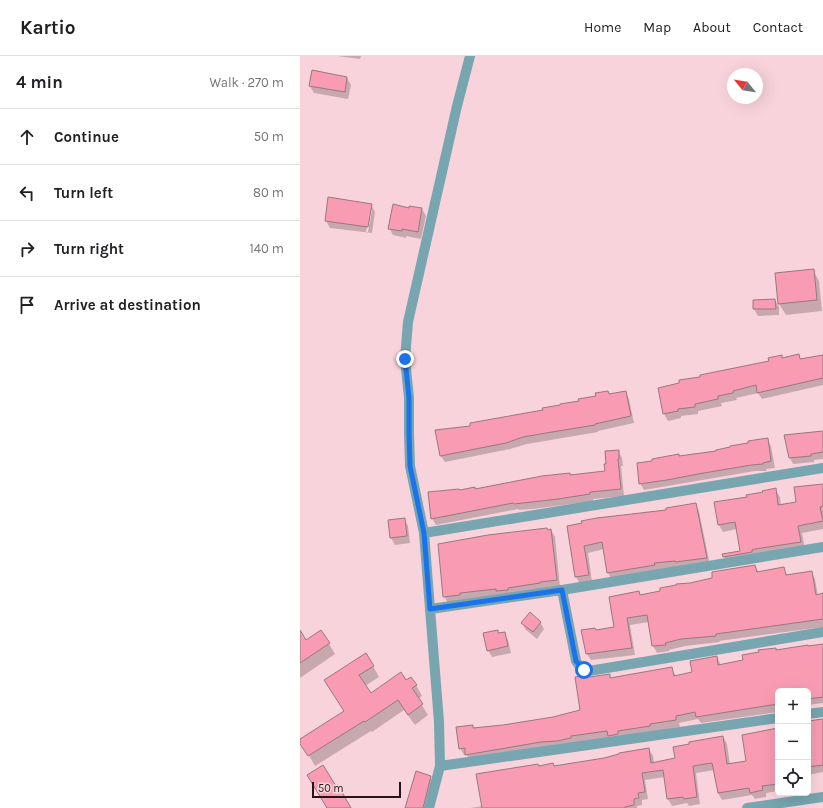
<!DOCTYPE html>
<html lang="en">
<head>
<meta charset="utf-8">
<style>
	body { margin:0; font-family:Karla,sans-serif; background:#f6f6f6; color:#202124 }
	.controls { position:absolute; right:12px; bottom:12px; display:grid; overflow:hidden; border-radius:6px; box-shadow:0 4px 16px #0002 }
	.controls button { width:36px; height:36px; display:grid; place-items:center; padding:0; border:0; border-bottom:1px solid #e0e0e0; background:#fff; color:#202124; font:20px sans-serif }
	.compass { position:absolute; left:427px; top:12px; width:36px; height:36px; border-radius:50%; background:#fff; box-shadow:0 4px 16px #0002; rotate:300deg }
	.scale { position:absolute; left:12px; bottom:10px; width:89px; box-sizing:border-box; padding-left:4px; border:2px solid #231619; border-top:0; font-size:11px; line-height:14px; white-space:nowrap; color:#231619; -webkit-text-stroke:3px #f9d3db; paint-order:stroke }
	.stop { position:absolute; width:12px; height:12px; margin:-9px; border:3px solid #1a73e8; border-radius:50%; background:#fff }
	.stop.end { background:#1a73e8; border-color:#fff; box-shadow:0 1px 4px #0008 }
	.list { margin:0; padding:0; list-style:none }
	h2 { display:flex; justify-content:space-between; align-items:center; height:52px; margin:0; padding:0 16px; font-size:17px }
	h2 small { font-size:13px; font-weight:400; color:#757577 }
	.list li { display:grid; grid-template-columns:26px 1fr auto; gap:12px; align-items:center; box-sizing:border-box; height:56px; padding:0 16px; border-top:1px solid #e0e0e0 }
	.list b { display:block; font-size:15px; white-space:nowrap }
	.list em { font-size:13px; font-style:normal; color:#757577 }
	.icon { flex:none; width:22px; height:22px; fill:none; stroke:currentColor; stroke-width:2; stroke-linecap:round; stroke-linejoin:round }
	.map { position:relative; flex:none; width:523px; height:752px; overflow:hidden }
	header { display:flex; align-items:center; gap:24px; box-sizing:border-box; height:56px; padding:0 20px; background:#fff; border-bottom:1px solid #e0e0e0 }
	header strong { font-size:19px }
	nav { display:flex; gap:22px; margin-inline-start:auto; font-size:14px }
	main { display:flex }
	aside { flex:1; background:#fff }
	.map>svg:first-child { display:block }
	.shadow { fill:#0003; fill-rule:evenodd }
	.building { fill:#f99cb3; stroke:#99777e }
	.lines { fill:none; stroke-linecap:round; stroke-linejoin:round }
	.minor { stroke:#77a5b0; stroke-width:10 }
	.route { stroke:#1a73e8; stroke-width:5 }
</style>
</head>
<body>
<header>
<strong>Kartio</strong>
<nav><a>Home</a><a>Map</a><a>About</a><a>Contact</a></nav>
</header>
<main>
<aside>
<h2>4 min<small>Walk · 270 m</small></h2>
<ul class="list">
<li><svg class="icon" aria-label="ahead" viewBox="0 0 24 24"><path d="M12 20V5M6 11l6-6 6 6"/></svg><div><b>Continue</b></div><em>50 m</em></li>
<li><svg class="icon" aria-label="left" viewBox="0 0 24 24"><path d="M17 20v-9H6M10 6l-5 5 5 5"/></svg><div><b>Turn left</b></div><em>80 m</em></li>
<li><svg class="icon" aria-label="right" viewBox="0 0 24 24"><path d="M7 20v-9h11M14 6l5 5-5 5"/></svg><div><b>Turn right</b></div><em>140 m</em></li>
<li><svg class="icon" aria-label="arrive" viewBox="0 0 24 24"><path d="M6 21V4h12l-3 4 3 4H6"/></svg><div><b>Arrive at destination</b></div></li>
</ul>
</aside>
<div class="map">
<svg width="523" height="752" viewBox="0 0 523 752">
	<rect width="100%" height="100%" fill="#f9d3db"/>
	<g class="shadow">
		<path d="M37 0H61L60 3Z"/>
		<path d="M47 22 51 29 48 43 14 37 10 30Z"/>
		<path d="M71 149 75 156 72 177 30 172 26 165ZM70 154H72L68 176H66Z"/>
		<path d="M109 153H122L126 160 121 183 106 180V182L93 179 89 172Z"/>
		<path d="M513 214 519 225 522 255 486 259 479 248 477 218Z"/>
		<path d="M475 244 479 251V259L458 260 454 253V245Z"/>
		<path d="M498 299 501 304 523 300V329L462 343 458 337 436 342 437 344 421 347 422 350 398 355V358L381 360V362L368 365 364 358 359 332 470 305 481 300 483 303Z"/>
		<path d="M325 336 329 343 334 367 298 375V376L227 388 210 393 145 406 140 399 171 371Z"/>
		<path d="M523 375V403L514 404V406L493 408 490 402Z"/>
		<path d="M467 383 471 390 475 412 466 413 467 415H455L344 434 340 427 379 399 380 401 417 396Z"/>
		<path d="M318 395 322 402 323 410H321L324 440 293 443V445L233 453 219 454 218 453 136 469 132 462 160 435 306 416Z"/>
		<path d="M523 429V473L502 477 505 493 428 508 424 501 441 496 437 473 423 476 419 469 448 442 475 433 480 441 481 450 498 447Z"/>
		<path d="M395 448 399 455 410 509 312 524 308 517 304 493 288 497 292 526 280 528 276 521 269 471 368 454Z"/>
		<path d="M104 463 108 470 110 487 95 489 91 482Z"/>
		<path d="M251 474 255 481 260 531 148 547 144 540 248 475Z"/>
		<path d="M455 510 459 517 483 513 488 520 511 516 515 523 518 540 523 539V571L470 578 419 585 420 586 385 590 369 594V595L357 597 353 590 349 566 330 569 335 599 291 604 287 598 296 575 315 572 338 536 341 540 361 535 413 523Z"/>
		<path d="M240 566 244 573 237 583 226 574 222 567Z"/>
		<path d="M21 575 35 598 0 622V577L6 585Z"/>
		<path d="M197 575 199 578 204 577 208 584 211 597 192 601 188 594Z"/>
		<path d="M523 589V647L508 649V635H478V656L401 667 398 663 379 667 380 671 170 705 167 699H164L160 692 172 670 174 673 203 670 253 662 281 655 290 622 309 619 311 622 371 612 376 620 393 617 417 601 421 609 444 605 475 593 476 595Z"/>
		<path d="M73 610 79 621 65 630 70 639 106 626 116 629 122 640 118 643 128 659 115 669 104 654 72 676 71 675 15 710 0 684 45 656 32 635Z"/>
		<path d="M523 664V716L508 719V667Z"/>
		<path d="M478 673V735L466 737V741L455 743 452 739 422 744 418 737 415 714 396 717 400 748 389 750 387 747 372 750 368 743 365 721 345 724 348 743 342 744V749L337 750V752H170L183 750 239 710 254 711 304 703 349 693 353 700 354 707 376 703 423 681 427 688 430 708 448 706Z"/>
		<path d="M130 721 136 732 131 752H106Z"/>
	</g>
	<g class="building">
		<path d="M12 14 47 21 45 36 9 30Z"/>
		<path d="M28 141 72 148 68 171 25 165Z"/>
		<path d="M93 148 109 152V150L122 152 118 176 102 173V175L88 173Z"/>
		<path d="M514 213 517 244 478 248 475 217Z"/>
		<path d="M475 243 476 253H453V244Z"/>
		<path d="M499 298 500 303 523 299V322L457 337 456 329 433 335V337L418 340V343L395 348V351L378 353V355L363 358 358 332 379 327V324L400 321V319L469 305 468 302 482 299V302Z"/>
		<path d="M308 335 309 338 326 335 331 360 295 368V369L246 377 223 381 206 387 140 400 135 374 170 370V367L243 354 242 352 260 349V348L279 345 278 343 296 340 295 337Z"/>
		<path d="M523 375V396L511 398V400L489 402 484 379Z"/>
		<path d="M468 382 471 405 463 407V408L451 409 398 418 367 424 339 428 337 407 352 405V403L379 398V400L416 395V394L430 391V390L448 387V385Z"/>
		<path d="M319 394V403H318L321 433 290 436V438L258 443 214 448 213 447 131 463 128 436 159 433 160 434 175 431V433L242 420 270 417V419L305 415 304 408H306L305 395Z"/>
		<path d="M523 428V450L520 451 523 465 498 470 501 486 455 493 452 494V496L423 501 422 498 440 495 435 466 418 469 414 446 447 441 446 439 463 436 462 435 476 432 478 449 496 446 494 431Z"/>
		<path d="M396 447 407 502 375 506V505L354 507 355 509 307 517 302 486 284 490 289 519 275 521 267 470 282 467 281 465 297 462 366 454V452Z"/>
		<path d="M105 462 107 480 90 482 88 464Z"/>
		<path d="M247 472 248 474 251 473 257 524 240 526V527L208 532V534L196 535V533L160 537V539L143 541 138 488 188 479Z"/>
		<path d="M455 509 457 516 484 511 486 519 512 515 516 539 523 537V563L416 578V580L381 583 365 587 366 589 352 590 347 559 327 562 332 592 286 598 281 574 295 572 296 574 314 571 309 541 339 535 340 539 360 535V532L376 529V528L390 527 412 522V516Z"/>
		<path d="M230 556 241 566 233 576 221 567Z"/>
		<path d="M0 574 6 584 21 574 30 587 0 607Z"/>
		<path d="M198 574V577L205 576 208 590 187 595 183 577Z"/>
		<path d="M523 588V641L508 643V635H478V648L396 661 395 656 376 660V664L350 668V670L318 675V678L308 680 307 675 271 680V682L257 685 241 686 165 699V692L159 693 156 671 173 669V672L203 669 253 661 280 654 275 621 282 620 290 621 310 618V622L372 611 374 620 392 616 390 605 417 600 418 609 443 604 442 599 459 596 458 594 476 592V594L508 589V590Z"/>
		<path d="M66 597 74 610 59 619 71 637 101 616 106 624 111 621 117 629 112 632 123 648 108 659 98 644 65 666 64 665 8 700 0 688V683L44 655 24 624Z"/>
		<path d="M523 663V709L508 711V665Z"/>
		<path d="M478 672V728L462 730 463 734 450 737 449 732 418 737 412 707 393 710 397 741 384 743 383 741 367 743 363 714 342 717 345 736 338 737 339 742 334 743V749L325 751V752H182L176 718 238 708 239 710 253 707 254 710 304 702 319 698V697L349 692 351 707 375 702 373 691 389 688V686L423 680 427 708 446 705 442 679Z"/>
		<path d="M23 709 36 730 38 729 51 752H27L7 719Z"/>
		<path d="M116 715 131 720 123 752H105Z"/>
	</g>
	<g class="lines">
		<g class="minor">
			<path d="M124 477 523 412"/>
			<path d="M262 534 276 605C280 611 282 614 289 615L523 576"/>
			<path d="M130 553 262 534 523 491"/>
			<path d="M508 658 523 656"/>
			<path d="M140 710 478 662"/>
			<path d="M129 752 140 710 139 666 124 477 110 410 109 377V342L105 303 108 266 157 50 170 0"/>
			<path d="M447 752 523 741"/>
		</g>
	</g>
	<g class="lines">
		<path class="route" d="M105 303 109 342V377L110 410 124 477 130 553 262 534 276 605 284 614"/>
	</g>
</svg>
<div class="controls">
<button>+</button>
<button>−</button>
<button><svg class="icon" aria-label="locate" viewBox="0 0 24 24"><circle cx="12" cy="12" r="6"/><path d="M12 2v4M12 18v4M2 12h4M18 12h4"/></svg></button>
</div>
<svg class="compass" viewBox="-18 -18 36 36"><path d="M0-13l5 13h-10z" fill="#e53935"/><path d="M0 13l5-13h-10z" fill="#757577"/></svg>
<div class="scale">50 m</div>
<div class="stop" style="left:284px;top:614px"></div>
<div class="stop end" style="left:105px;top:303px"></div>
</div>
</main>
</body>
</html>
